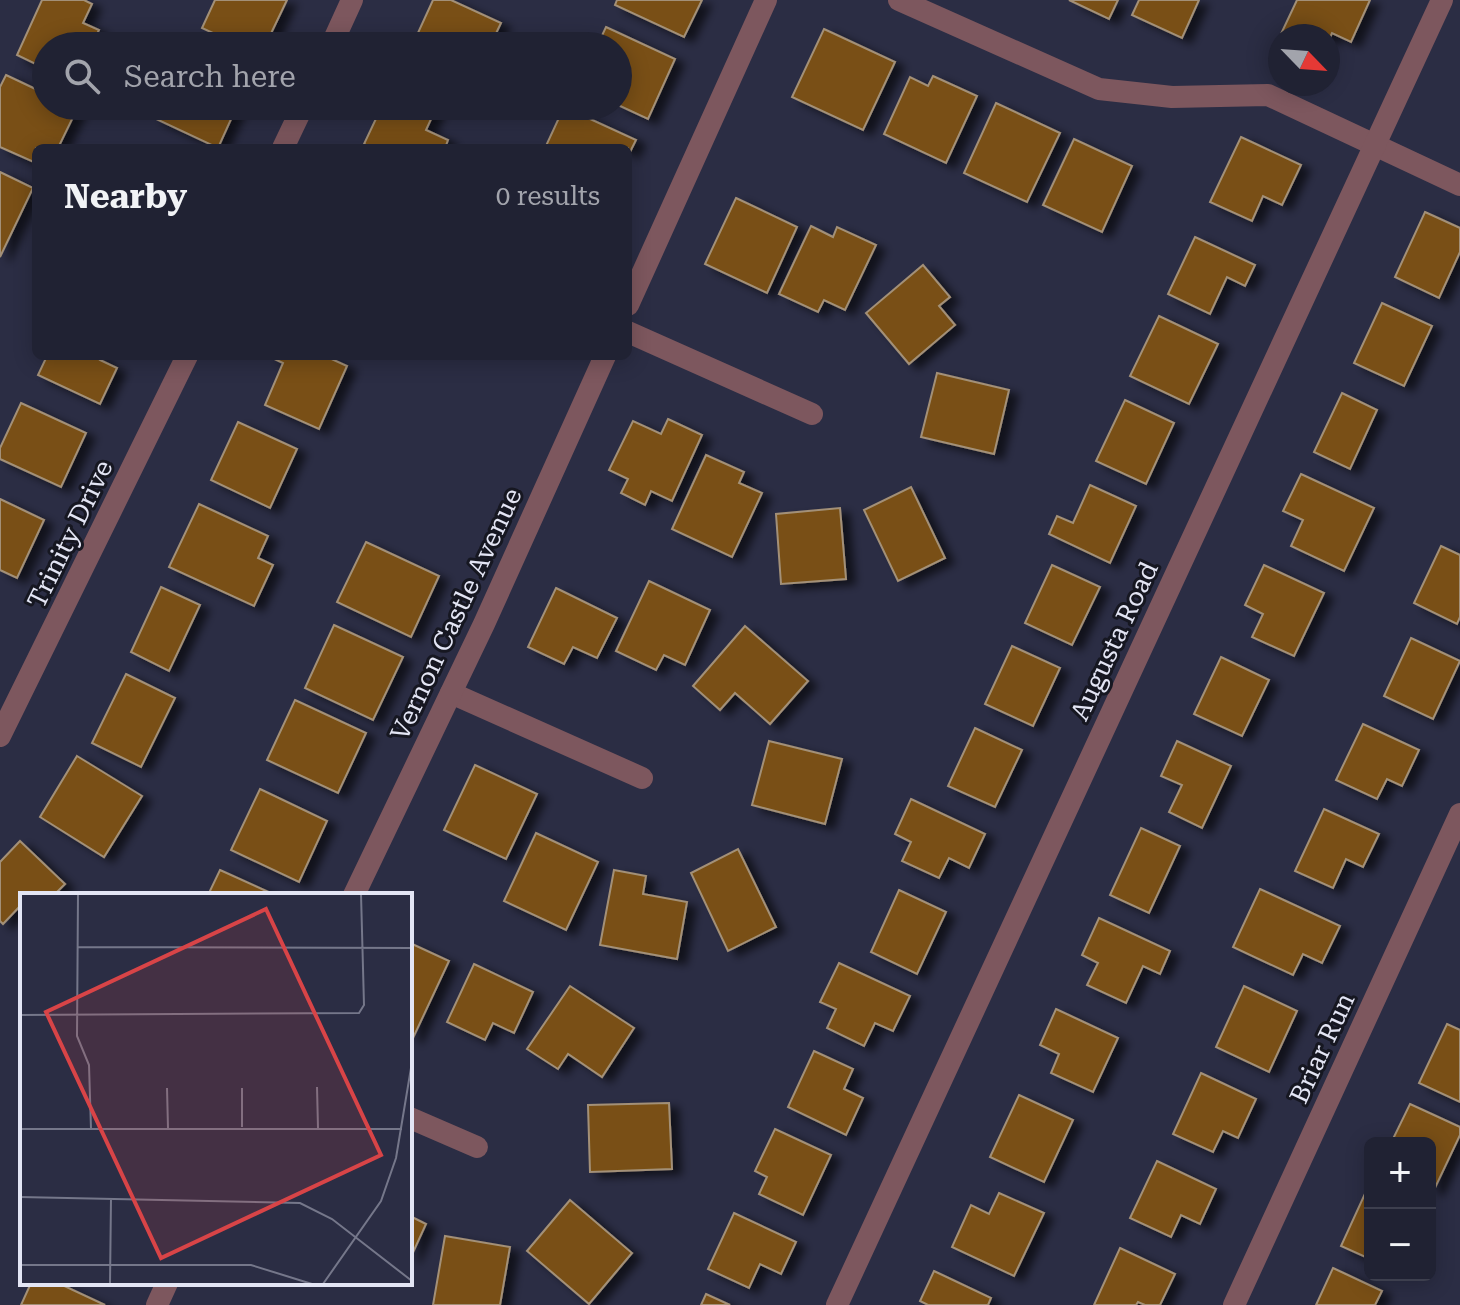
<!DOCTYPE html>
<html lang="en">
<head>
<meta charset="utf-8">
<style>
	body { margin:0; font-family:"Roboto Serif",serif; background:#282a3b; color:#f1f3f6 }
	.controls { position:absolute; right:24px; bottom:24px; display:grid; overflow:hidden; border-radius:12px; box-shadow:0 4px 20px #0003 }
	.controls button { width:72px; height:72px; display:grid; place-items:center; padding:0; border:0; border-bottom:2px solid #3d3f4e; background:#202233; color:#f1f3f6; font:40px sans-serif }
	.compass { position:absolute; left:1268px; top:24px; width:72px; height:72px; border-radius:50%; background:#202233; box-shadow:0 4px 20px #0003; rotate:115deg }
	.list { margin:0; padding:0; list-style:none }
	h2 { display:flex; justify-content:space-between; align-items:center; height:104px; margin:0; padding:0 32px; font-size:34px }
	h2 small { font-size:26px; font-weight:400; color:#a2a4ac }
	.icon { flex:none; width:44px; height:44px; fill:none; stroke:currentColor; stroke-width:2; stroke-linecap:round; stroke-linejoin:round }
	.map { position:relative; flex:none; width:1460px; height:1305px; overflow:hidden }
	.search { position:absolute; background:#202233; box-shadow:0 4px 20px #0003; left:32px; top:32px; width:600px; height:88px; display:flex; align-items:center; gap:20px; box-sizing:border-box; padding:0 28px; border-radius:44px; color:#a2a4ac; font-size:30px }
	.panel { position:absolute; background:#202233; box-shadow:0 4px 20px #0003; left:32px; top:144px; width:600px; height:216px; border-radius:12px }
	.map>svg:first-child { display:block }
	.building { fill:#795012; stroke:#a39078; stroke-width:2; filter:url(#shadow) }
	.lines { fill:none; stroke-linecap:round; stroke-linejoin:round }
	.minor { stroke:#7d575e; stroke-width:22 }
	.labels { text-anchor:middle; stroke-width:6; stroke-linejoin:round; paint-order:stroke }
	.street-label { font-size:26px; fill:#e3e5f4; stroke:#161721 }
	.inset-road { fill:none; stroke:#75778a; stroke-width:2 }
	.view { fill:#d84447; fill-opacity:0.15; stroke:#d84447; stroke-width:4 }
	.inset-edge { fill:none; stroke:#e3e5f4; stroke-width:4 }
</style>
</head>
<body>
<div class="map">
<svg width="1460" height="1305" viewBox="0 0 1460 1305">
	<defs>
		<filter id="shadow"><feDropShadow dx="9" dy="5" stdDeviation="4" flood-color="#0009"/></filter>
	</defs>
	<rect width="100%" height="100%" fill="#2b2d44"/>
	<g class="building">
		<path d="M42 0H84L92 4 83 23 99 30 91 46H46V69L17 55Z"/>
		<path d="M215 0H287L265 46H241L202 28Z"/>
		<path d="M433 0H451L501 23 490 46H412Z"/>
		<path d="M617 0H702L684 37 615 5Z"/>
		<path d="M1069 0H1118L1109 19Z"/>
		<path d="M1139 0H1199L1182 38 1132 15Z"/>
		<path d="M1297 0H1370L1351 42 1332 33 1328 42V36H1280Z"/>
		<path d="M606 27 675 59 648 119 618 105V46H597Z"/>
		<path d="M824 29 895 62 863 130 792 97Z"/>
		<path d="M6 75 46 94V106H71L77 109 58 148H36V163L0 147V87Z"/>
		<path d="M933 76 977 96 946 163 884 134 910 77 928 86Z"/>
		<path d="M996 103 1060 133 1027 202 964 173Z"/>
		<path d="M159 106H237L218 148 154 118Z"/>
		<path d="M382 106H437L426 130 448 140 445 148H372L364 144Z"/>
		<path d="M564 107 636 140 628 156V148H545Z"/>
		<path d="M1241 137 1301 165 1282 205 1263 196 1252 221 1210 202Z"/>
		<path d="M1074 139 1132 166 1102 232 1043 205Z"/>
		<path d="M0 172 33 188 0 257Z"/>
		<path d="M736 198 797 227 767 293 705 264Z"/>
		<path d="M1425 212 1460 228V252L1439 298 1395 277Z"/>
		<path d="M811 226 833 237 837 227 876 245 845 310 824 300 818 312 779 294Z"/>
		<path d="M1195 237 1255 265 1245 286 1227 277 1210 314 1168 294Z"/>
		<path d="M923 265 950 297 939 306 955 325 909 364 866 313Z"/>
		<path d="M1382 303 1432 326 1404 386 1354 363Z"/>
		<path d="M1159 316 1218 344 1189 404 1130 376Z"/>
		<path d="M47 356H102L100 360 117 368 100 404 38 375Z"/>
		<path d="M268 356H325L347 366 319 429 265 405 283 363Z"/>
		<path d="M937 373 1009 390 994 454 921 437Z"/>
		<path d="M1342 393 1377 410 1350 469 1314 452Z"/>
		<path d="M1125 400 1174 423 1146 484 1096 461Z"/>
		<path d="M21 403 86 433 61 487 0 459V448Z"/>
		<path d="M668 419 702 435 672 501 651 491 645 505 621 493 628 479 609 470 633 421 661 434Z"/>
		<path d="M238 422 297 449 270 508 211 480Z"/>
		<path d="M706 455 744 472 739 483 762 493 732 557 672 529Z"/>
		<path d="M1301 474 1374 508 1344 571 1291 546 1303 520 1283 511Z"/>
		<path d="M1090 485 1136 506 1110 563 1049 534 1057 516 1073 523Z"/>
		<path d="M911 487 945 558 898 581 864 510Z"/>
		<path d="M0 499 44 520 17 578 0 570Z"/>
		<path d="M199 504 268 536 258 558 273 565 254 606 169 567Z"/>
		<path d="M840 508 846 579 781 584 776 514Z"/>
		<path d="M366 542 439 576 411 637 337 602Z"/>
		<path d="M1441 546 1460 555V617L1457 624 1414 603Z"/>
		<path d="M1052 565 1100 587 1072 645 1025 623Z"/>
		<path d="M1264 565 1324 593 1294 656 1252 637 1263 614 1245 605Z"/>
		<path d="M649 581 710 610 685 665 664 655 656 670 616 651Z"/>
		<path d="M161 587 200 605 169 671 131 652Z"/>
		<path d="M556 588 617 618 597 658 573 647 564 664 528 647Z"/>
		<path d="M334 625 403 657 373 720 305 688Z"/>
		<path d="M745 626 808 681 770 724 735 693 720 710 693 686Z"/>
		<path d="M1411 638 1460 661 1433 719 1384 696Z"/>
		<path d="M1012 646 1060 668 1033 726 985 704Z"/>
		<path d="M1221 657 1269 680 1242 736 1194 714Z"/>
		<path d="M126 674 175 698 141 767 92 743Z"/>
		<path d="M295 700 366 733 338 793 267 760Z"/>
		<path d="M1363 724 1419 750 1402 786 1387 779 1377 799 1336 780Z"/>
		<path d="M975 728 1022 750 995 807 948 786Z"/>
		<path d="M769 741 842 759 825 824 752 805Z"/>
		<path d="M1177 741 1231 766 1202 828 1169 812 1182 785 1161 776Z"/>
		<path d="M77 756 142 796 104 857 40 817Z"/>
		<path d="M475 765 537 794 506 859 444 830Z"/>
		<path d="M260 789 327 821 299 882 231 850Z"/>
		<path d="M911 799 985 834 969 868 949 858 939 878 902 861 911 842 895 834Z"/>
		<path d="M1324 809 1379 834 1363 867 1346 859 1333 888 1295 871Z"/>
		<path d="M1141 828 1180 846 1149 913 1110 895Z"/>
		<path d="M536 833 598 862 566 930 504 901Z"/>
		<path d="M20 841 65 884 54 895H22V904L3 924 0 921V862Z"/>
		<path d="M738 849 776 927 728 951 691 873Z"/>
		<path d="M220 870 275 895H208Z"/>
		<path d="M614 870 646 876 643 894 687 902 677 959 600 945Z"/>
		<path d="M1260 889 1340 926 1322 963 1303 954 1293 975 1233 947Z"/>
		<path d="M899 890 946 912 917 974 871 952Z"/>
		<path d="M1099 918 1170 951 1160 974 1143 966 1126 1003 1087 985 1098 963 1082 955Z"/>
		<path d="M410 943 449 961 413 1038 410 1036Z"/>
		<path d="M839 963 910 996 893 1031 875 1023 864 1046 827 1028 836 1009 820 1002Z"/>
		<path d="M474 964 533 992 514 1033 493 1023 485 1040 447 1022Z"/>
		<path d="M570 986 634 1028 602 1077 568 1054 558 1069 527 1049Z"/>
		<path d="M1244 986 1297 1011 1269 1072 1216 1047Z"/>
		<path d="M1056 1009 1118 1038 1093 1092 1051 1073 1059 1054 1040 1045Z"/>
		<path d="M1447 1024 1460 1030V1102L1419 1083Z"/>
		<path d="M814 1051 853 1069 844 1089 863 1098 846 1135 788 1107Z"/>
		<path d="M1201 1073 1256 1099 1238 1138 1223 1131 1213 1152 1173 1134Z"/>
		<path d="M1019 1095 1073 1120 1044 1182 990 1157Z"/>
		<path d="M669 1103 672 1169 590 1172 588 1105Z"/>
		<path d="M1410 1104 1460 1127V1135L1434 1190 1430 1188V1143H1391Z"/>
		<path d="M775 1129 831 1155 803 1215 759 1194 767 1177 755 1171Z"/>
		<path d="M1157 1161 1216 1189 1200 1224 1181 1215 1171 1237 1130 1218Z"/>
		<path d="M1369 1185H1370V1259L1341 1246Z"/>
		<path d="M999 1193 1044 1213 1014 1276 952 1247 971 1205 989 1214Z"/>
		<path d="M570 1200 632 1253 589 1304 527 1251Z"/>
		<path d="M734 1213 796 1242 781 1274 760 1264 749 1288 708 1269Z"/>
		<path d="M410 1216 426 1224 410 1259Z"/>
		<path d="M445 1236 510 1247 500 1305H433Z"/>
		<path d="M1120 1248 1175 1274 1160 1305H1145L1138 1302 1136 1305H1094Z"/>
		<path d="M1333 1268 1382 1291 1375 1305H1316Z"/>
		<path d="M934 1271 991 1298 988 1305H928L920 1301Z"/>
		<path d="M31 1283H58L105 1305H21Z"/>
		<path d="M706 1294 730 1305H701Z"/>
	</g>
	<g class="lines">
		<g class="minor">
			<path d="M899 0 1099 89 1172 97 1268 95 1460 185"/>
			<path d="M331 46 352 0"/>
			<path d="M283 148 303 106"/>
			<path d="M628 305 766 0"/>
			<path d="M628 332 812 414"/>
			<path d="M451 693 642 778"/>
			<path d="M0 736 187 356"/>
			<path d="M354 895 484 624 605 356"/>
			<path d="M410 1118 477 1147"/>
			<path d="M157 1305 167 1283"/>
			<path d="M837 1305 1442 0"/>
			<path d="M1234 1305 1460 814"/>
		</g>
	</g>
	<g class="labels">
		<g class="street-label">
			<text transform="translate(70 534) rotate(-64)" y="9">Trinity Drive</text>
			<text transform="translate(456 614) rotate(-65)" y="9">Vernon Castle Avenue</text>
			<text transform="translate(1114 641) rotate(-65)" y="9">Augusta Road</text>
			<text transform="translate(1322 1048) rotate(-65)" y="9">Briar Run</text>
		</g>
	</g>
	<g transform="translate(20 893)">
		<rect width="392" height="392" fill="#2b2d44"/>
		<path class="inset-road" d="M58 1 57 143 69 172 71 236M58 54 392 55M0 122 339 120 344 112 341 1M297 194 298 235M147 195 148 235M222 195V234M0 236H382M0 304 280 310 312 326 392 388M0 372H231L292 391M90 391 91 305M303 391 361 308 376 265 392 169"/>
		<path class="view" d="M246 16 361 262 141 365 26 119Z"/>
		<rect width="392" height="392" class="inset-edge"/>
	</g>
</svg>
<div class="controls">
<button>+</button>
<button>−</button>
</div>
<svg class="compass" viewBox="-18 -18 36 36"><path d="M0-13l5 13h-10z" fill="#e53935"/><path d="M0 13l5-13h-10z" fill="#a2a4ac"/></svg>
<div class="search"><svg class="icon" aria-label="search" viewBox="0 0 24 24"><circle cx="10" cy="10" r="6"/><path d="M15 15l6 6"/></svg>Search here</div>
<section class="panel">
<h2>Nearby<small>0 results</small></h2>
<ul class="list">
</ul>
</section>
</div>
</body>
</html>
